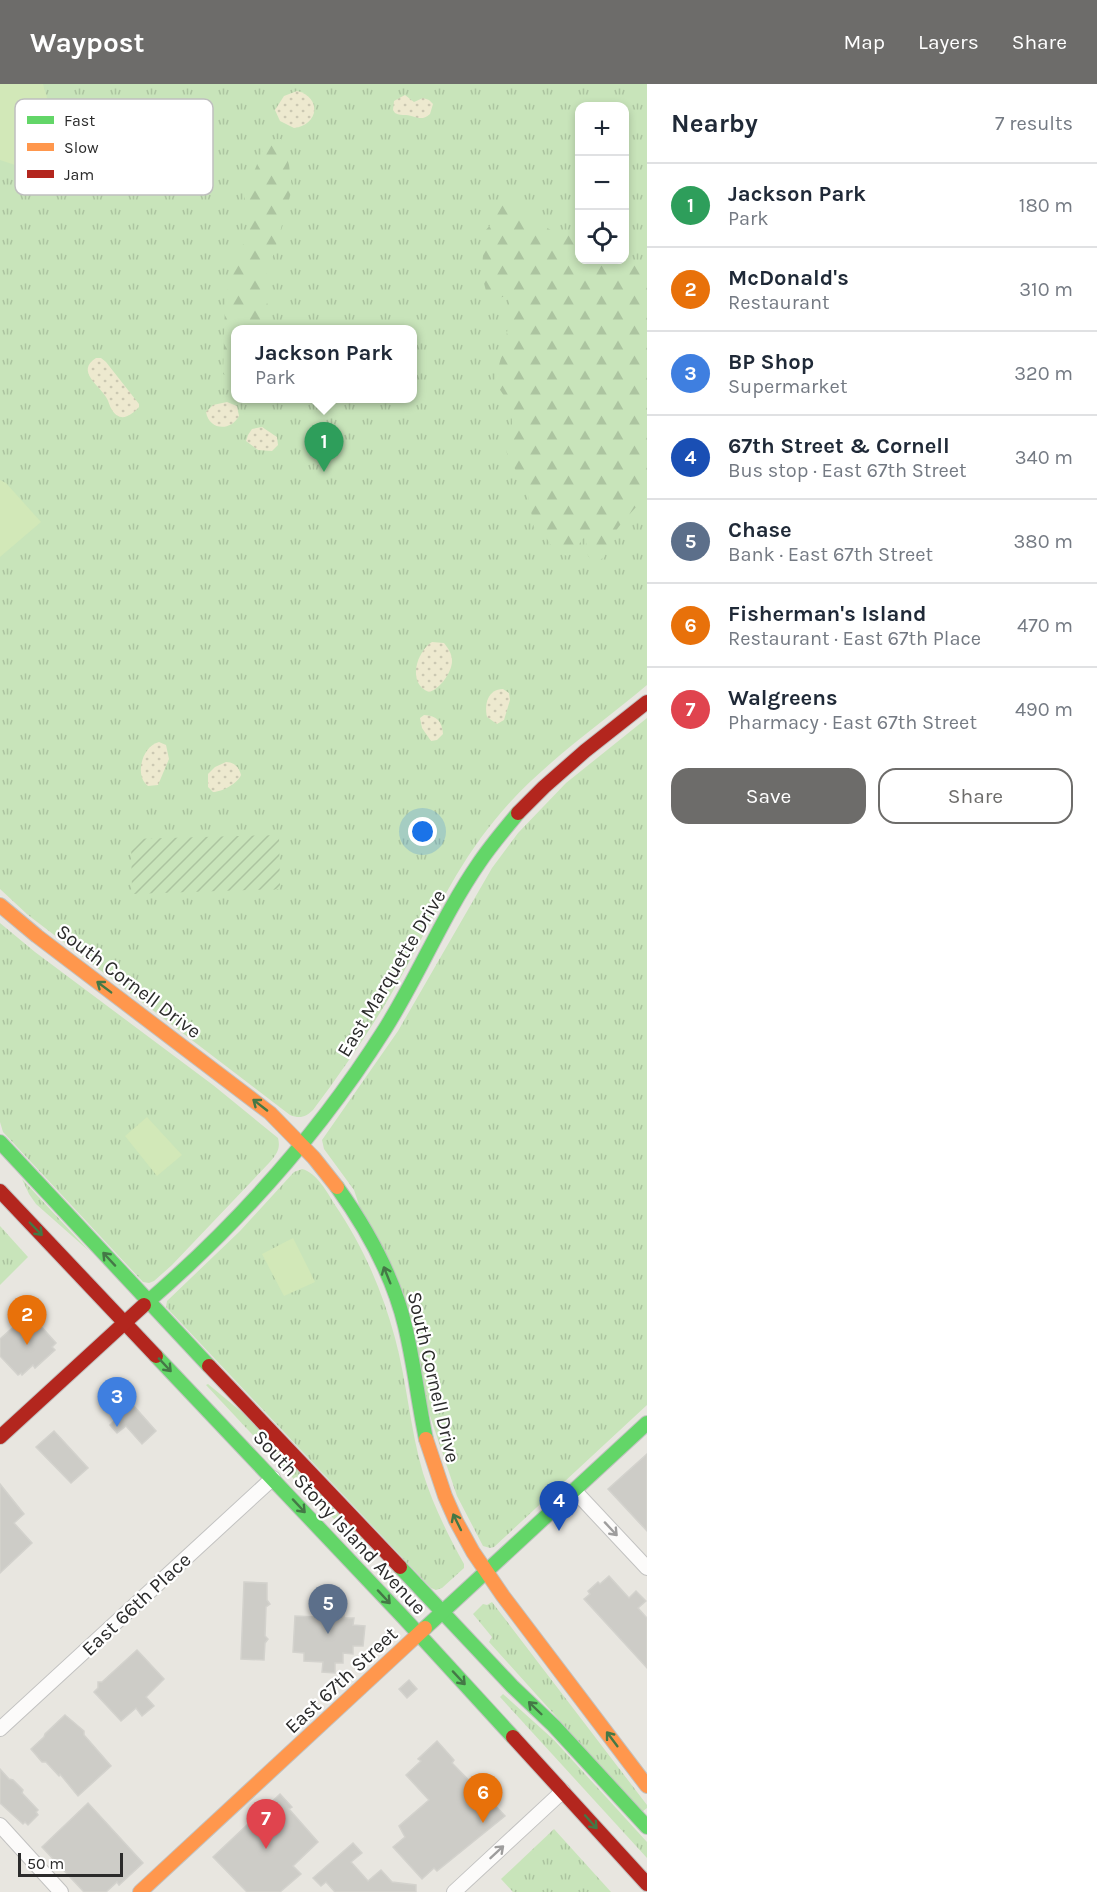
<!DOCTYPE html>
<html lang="en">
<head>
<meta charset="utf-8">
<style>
	body { margin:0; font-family:Karla,sans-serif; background:#f2f2f3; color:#1f2937 }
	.controls { position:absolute; right:18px; top:18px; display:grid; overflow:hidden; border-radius:12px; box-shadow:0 3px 9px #0003 }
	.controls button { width:54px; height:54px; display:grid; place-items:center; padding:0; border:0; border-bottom:2px solid #e0e1e3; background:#fff; color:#1f2937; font:30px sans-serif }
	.scale { position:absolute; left:18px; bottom:15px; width:105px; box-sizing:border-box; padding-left:6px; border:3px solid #2b2b2b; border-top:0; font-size:16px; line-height:21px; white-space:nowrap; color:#2b2b2b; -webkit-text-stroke:4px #fff; paint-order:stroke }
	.you { position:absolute; left:423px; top:748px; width:21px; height:21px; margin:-15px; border:4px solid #fff; border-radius:50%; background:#1a73e8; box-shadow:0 0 0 9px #1a73e833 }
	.badge { display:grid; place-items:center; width:39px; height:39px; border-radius:50%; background:#6d6c6a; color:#fff; font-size:20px; font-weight:700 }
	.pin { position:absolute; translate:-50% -50px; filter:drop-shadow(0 2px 3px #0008) }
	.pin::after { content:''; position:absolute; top:32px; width:21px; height:18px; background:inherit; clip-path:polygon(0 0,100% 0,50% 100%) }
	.popup { position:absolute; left:231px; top:241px; width:186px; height:78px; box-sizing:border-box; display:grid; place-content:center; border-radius:12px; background:#fff; filter:drop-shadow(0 2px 4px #0005); font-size:20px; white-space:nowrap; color:#747a83 }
	.popup b { font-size:22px; color:#1f2937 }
	.popup::after { content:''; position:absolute; left:50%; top:100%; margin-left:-12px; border:12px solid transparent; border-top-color:#fff }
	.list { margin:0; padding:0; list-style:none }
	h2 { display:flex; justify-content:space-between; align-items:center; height:78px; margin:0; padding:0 24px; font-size:26px }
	h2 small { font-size:20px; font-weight:400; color:#747a83 }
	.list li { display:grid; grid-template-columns:39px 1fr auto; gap:18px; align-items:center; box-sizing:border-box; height:84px; padding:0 24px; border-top:2px solid #e0e1e3 }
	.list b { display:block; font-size:22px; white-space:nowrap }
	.list p { margin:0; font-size:20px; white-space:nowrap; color:#747a83 }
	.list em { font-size:20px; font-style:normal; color:#747a83 }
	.actions { display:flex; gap:12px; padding:18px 24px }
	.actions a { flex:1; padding:14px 0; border:2px solid #6d6c6a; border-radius:18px; text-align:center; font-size:21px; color:#6d6c6a }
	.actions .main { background:#6d6c6a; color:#fff }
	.icon { flex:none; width:33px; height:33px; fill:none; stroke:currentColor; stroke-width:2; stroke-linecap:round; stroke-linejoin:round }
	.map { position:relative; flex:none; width:647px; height:1808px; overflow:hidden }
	header { display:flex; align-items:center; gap:36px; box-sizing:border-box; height:84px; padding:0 30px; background:#6d6c6a; color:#fff }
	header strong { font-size:28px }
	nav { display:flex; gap:33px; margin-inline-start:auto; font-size:21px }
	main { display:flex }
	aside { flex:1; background:#fff }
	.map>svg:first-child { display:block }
	.grass { fill:url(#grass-tufts); fill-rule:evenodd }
	.forest { fill:url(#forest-firs) }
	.sand { fill:url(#sand-dots) }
	.garden { fill:url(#garden-furrows) }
	.pitch { fill:#d2e8b8 }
	.building { fill:#cdccc7; stroke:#d3d2cd; stroke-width:1.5 }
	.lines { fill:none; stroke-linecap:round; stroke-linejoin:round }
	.street-casing { stroke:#c2c2c1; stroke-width:16 }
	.fast-casing { stroke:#c2c2c1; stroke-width:16 }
	.slow-casing { stroke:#c2c2c1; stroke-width:16 }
	.jam-casing { stroke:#c2c2c1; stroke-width:16 }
	.street { stroke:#fcfbfa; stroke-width:14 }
	.fast { stroke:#63d668; stroke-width:14 }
	.slow { stroke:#ff974d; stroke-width:14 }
	.jam { stroke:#b3261e; stroke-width:14 }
	.oneway { stroke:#447846 }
	.oneway2 { stroke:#9e9d9d }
	.labels { text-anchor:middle; stroke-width:4.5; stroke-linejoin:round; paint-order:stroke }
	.street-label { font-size:20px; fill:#2b2b2b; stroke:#fff }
	.key { fill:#fff; stroke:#bfbfbf; stroke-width:1.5 }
	.key-label { font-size:16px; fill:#2b2b2b }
</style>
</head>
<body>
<header>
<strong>Waypost</strong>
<nav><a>Map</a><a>Layers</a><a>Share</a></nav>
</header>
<main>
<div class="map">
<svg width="647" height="1808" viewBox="0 0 647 1808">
	<defs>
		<pattern id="grass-tufts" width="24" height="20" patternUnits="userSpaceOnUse" patternTransform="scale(1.5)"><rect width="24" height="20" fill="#c8e4ba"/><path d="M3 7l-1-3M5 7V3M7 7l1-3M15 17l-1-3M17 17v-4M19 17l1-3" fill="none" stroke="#acc4a0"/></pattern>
		<pattern id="forest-firs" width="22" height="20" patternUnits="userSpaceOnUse" patternTransform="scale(1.5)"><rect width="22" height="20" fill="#c8e4ba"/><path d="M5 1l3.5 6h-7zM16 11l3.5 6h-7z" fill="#acc4a0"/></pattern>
		<pattern id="sand-dots" width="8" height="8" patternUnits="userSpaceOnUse" patternTransform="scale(1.5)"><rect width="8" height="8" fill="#ede9cf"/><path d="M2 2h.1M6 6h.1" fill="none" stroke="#cbc8b2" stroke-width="1.8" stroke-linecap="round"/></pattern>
		<pattern id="garden-furrows" width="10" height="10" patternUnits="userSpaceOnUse" patternTransform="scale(1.5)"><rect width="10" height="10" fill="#c8e4ba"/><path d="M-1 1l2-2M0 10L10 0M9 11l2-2" fill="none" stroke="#acc4a0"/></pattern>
	</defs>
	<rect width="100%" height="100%" fill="#e8e6e0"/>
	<g class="grass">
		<path d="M0 0H647V601C595 645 537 683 494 737 456 783 432 837 403 889 377 937 346 982 313 1026 306 1033 300 1035 290 1031L28 831 0 805ZM580 22H624V176H580ZM236 246H412V314H236Z"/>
		<path d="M647 634V1321L494 1463 490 1464 483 1462 457 1412 354 1106 324 1065 322 1056 398 947 492 784 518 749 566 699Z"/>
		<path d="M0 839 35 868 213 1001 278 1054C281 1065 276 1071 269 1079L172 1181 154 1197 149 1199 143 1198 3 1048 0 1038Z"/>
		<path d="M302 1085C316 1088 328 1109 335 1121 363 1162 382 1206 395 1254 407 1298 410 1345 423 1389 433 1421 448 1451 464 1480V1484L442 1504 436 1506 431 1504 166 1223 167 1217 240 1147 294 1088Z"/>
		<path d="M22 1095 89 1167 36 1120 29 1110Z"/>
		<path d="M0 1142 28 1173 0 1201Z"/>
		<path d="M208 1300 250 1335 369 1460 366 1462 320 1423 206 1301Z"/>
		<path d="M492 1518 647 1721V1724L642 1728 489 1558 492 1553 473 1530 483 1520 487 1521Z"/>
		<path d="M503 1610 554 1656 647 1758V1774L500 1613Z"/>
		<path d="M554 1745 611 1808H513L501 1795Z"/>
	</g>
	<g class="forest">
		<path d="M281 55 289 81 292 105 275 166 262 201 265 214 272 231 271 245 236 246 235 296 223 290 225 219 234 169 247 157 251 138 244 112 267 56Z"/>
		<path d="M501 117 517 120 534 135 552 147 579 152 580 176H624L625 171 647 190V411C631 430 609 447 605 472L599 477 593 478 588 472 585 451 576 465 567 472 554 466 547 455 534 444 528 411 506 367C517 338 513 321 494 298 503 267 511 245 509 212L496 214 486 207 482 191 484 148 494 137 493 125Z"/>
	</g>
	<g class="sand">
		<path d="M297 7C322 13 319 41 294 44L280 37 275 26 284 12Z"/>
		<path d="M405 11 414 18 423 14 429 16 433 20 430 30C421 38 416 32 406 31 402 31 399 31 395 29L393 26 394 17Z"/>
		<path d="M96 274H101L106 278 139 320V323C131 332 120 339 112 326 109 322 109 317 106 313 100 302 75 287 96 274Z"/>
		<path d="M227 318 237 322 239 332C230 348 209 346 206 328L213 321Z"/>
		<path d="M262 343 277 353 278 361 272 367 258 366 246 357 248 351 252 345Z"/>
		<path d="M432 558 444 559C448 564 452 570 452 577 452 588 440 605 429 608 407 600 416 568 432 558Z"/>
		<path d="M503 605 509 609 510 616 504 636 497 640 487 633C484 620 488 605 503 605Z"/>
		<path d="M424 631C437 632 442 637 443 650L437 656 431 657 422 644 420 634Z"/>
		<path d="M159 658 166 661 169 675 158 701 148 702C134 692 142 662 159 658Z"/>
		<path d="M226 678C234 678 239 683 241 691 238 699 222 708 213 708L208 703V690L215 683Z"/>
	</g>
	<path class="garden" d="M279 751 280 805 132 810 131 755Z"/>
	<g class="pitch">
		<path d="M0 0H43L64 69 18 82 0 76Z"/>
		<path d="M0 396 6 399 41 438 0 473Z"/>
		<path d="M147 1033 182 1071 157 1092 125 1052Z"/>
		<path d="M293 1154 315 1198 284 1212 262 1170Z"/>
	</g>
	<g class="building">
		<path d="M29 1229 56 1259 52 1263 55 1266 35 1284 33 1281 22 1291 21 1289 18 1291 0 1272V1255Z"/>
		<path d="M116 1302 156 1347 142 1360 126 1342 117 1349 110 1341 117 1334 101 1316Z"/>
		<path d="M54 1347 88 1384 71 1399 36 1363Z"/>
		<path d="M647 1370V1447L608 1405Z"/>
		<path d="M0 1400 24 1430 14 1439 32 1459 0 1489Z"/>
		<path d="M609 1492 629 1514 636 1507 646 1517 638 1524 647 1534V1584L584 1515 590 1510 588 1507 598 1498 600 1500Z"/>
		<path d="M244 1498 267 1499V1516L270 1520 266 1523 265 1552 268 1555 265 1559 264 1576 241 1575Z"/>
		<path d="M318 1520 344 1521V1534H354L353 1541 365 1542 363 1562H353V1570L343 1569V1579H335V1589L322 1588 323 1578 304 1577V1569L293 1568 295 1532 318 1533Z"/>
		<path d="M137 1566 164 1595 146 1613 154 1622 142 1632 136 1624 121 1637 94 1608 98 1604V1598H102Z"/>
		<path d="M409 1596 417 1605 407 1614 399 1605Z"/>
		<path d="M65 1631 84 1647V1651L111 1682 78 1712 60 1690 59 1692 46 1678H42L31 1665 44 1653 45 1650Z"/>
		<path d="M437 1657 454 1676 452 1679 487 1715 488 1714 505 1732 437 1787 434 1784 422 1795 393 1763 405 1753 399 1742 429 1716 406 1691 421 1677 418 1675Z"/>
		<path d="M0 1685 9 1695 13 1696 23 1706 22 1709 38 1726 36 1728 38 1731 28 1741 25 1738 23 1740 0 1719Z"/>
		<path d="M280 1710 292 1723 289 1725 318 1758 293 1782 301 1790 280 1808H247L213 1773Z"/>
		<path d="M88 1719 143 1779 119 1801 117 1798 106 1808H84L42 1763Z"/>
		<path d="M353 1759 362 1769 351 1778 368 1797 381 1786 392 1798 416 1801V1808H335L326 1798 321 1802 313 1794Z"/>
	</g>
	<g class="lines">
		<g class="street-casing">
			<g id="street">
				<path d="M574 1406 647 1484"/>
				<path d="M0 1645 273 1394"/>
				<path d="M0 1741 61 1808"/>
				<path d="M454 1808 563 1707"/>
			</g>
		</g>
		<g class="fast-casing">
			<g id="fast">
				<path d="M0 1058 209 1282"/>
				<path d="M337 1103C367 1145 393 1191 405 1242 414 1279 418 1317 426 1355"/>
				<path d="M144 1221C236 1142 320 1048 385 945 419 891 443 831 479 779 491 761 505 745 518 729"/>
				<path d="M156 1272 404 1534 513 1653"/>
				<path d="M400 1483 512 1602 554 1642 647 1743"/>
				<path d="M425 1544 647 1339"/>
			</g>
		</g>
		<g class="slow-casing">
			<g id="slow">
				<path d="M0 821 37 852 270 1029 314 1074 337 1103"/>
				<path d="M426 1355 445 1412 456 1437 473 1468 503 1512 647 1702"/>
				<path d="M140 1808 425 1544"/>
			</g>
		</g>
		<g class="jam-casing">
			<g id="jam">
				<path d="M518 729 544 703 585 667 647 618"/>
				<path d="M0 1107 156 1272"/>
				<path d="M209 1282 400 1483"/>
				<path d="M0 1353 144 1221"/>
				<path d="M513 1653 647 1800"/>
			</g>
		</g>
		<use href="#street" class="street"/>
		<use href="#fast" class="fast"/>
		<use href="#slow" class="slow"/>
		<use href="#jam" class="jam"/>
	</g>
	<defs><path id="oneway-shaft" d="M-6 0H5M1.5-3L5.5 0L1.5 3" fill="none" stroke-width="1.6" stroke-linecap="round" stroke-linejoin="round" transform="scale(1.5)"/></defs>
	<g class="oneway">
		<use href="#oneway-shaft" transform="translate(104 903) rotate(-143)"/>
		<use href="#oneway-shaft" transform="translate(260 1021) rotate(-142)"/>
		<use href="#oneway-shaft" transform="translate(36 1145) rotate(46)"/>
		<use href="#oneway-shaft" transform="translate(109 1175) rotate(-133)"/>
		<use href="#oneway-shaft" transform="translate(387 1191) rotate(-112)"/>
		<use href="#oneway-shaft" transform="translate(165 1281) rotate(47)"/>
		<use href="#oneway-shaft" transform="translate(299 1422) rotate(47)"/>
		<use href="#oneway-shaft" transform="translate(457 1438) rotate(-116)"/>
		<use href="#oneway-shaft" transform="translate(384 1513) rotate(47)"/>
		<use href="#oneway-shaft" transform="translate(459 1594) rotate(47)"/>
		<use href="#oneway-shaft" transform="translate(535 1624) rotate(-136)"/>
		<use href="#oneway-shaft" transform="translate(612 1655) rotate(-127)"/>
		<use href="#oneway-shaft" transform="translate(591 1738) rotate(48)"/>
	</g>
	<g class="oneway2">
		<use href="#oneway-shaft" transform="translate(611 1445) rotate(47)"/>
		<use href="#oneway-shaft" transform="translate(497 1768) rotate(-43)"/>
	</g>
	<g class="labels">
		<g class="street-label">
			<text transform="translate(391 889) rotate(-59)" y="7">East Marquette Drive</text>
			<text transform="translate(129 897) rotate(37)" y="7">South Cornell Drive</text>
			<text transform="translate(434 1293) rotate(77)" y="7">South Cornell Drive</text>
			<text transform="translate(340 1438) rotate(47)" y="7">South Stony Island Avenue</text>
			<text transform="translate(136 1520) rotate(-43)" y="7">East 66th Place</text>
			<text transform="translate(341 1596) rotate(-43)" y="7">East 67th Street</text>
		</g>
	</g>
	<rect x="15" y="15" width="198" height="96" rx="9" class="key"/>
	<rect x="27" y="32" width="27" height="8" fill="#63d668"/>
	<rect x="27" y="59" width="27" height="8" fill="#ff974d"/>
	<rect x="27" y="86" width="27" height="8" fill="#b3261e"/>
	<g class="key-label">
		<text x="64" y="42">Fast</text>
		<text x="64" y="69">Slow</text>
		<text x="64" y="96">Jam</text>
	</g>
</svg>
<div class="controls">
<button>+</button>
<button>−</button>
<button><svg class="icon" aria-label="locate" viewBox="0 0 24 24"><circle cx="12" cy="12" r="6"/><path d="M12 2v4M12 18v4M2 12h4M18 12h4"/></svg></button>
</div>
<div class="scale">50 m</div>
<div class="you"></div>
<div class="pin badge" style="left:324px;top:388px;background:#2e9e5b">1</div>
<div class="popup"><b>Jackson Park</b>Park</div>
<div class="pin badge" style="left:27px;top:1261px;background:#e8710a">2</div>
<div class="pin badge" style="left:117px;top:1343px;background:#3f7fe0">3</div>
<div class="pin badge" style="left:559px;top:1447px;background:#1a4fb4">4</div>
<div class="pin badge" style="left:328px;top:1550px;background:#5c6f8a">5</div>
<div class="pin badge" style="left:483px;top:1739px;background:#e8710a">6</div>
<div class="pin badge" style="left:266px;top:1765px;background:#e0444e">7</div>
</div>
<aside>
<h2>Nearby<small>7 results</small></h2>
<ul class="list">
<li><span class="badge" style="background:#2e9e5b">1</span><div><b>Jackson Park</b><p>Park</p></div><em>180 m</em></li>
<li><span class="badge" style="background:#e8710a">2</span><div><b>McDonald's</b><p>Restaurant</p></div><em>310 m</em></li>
<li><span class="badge" style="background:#3f7fe0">3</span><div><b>BP Shop</b><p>Supermarket</p></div><em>320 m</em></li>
<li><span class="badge" style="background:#1a4fb4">4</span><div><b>67th Street &amp; Cornell</b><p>Bus stop · East 67th Street</p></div><em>340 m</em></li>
<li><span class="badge" style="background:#5c6f8a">5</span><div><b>Chase</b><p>Bank · East 67th Street</p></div><em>380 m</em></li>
<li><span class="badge" style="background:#e8710a">6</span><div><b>Fisherman's Island</b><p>Restaurant · East 67th Place</p></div><em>470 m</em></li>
<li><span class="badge" style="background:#e0444e">7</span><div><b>Walgreens</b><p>Pharmacy · East 67th Street</p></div><em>490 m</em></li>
</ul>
<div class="actions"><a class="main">Save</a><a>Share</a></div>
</aside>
</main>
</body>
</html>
